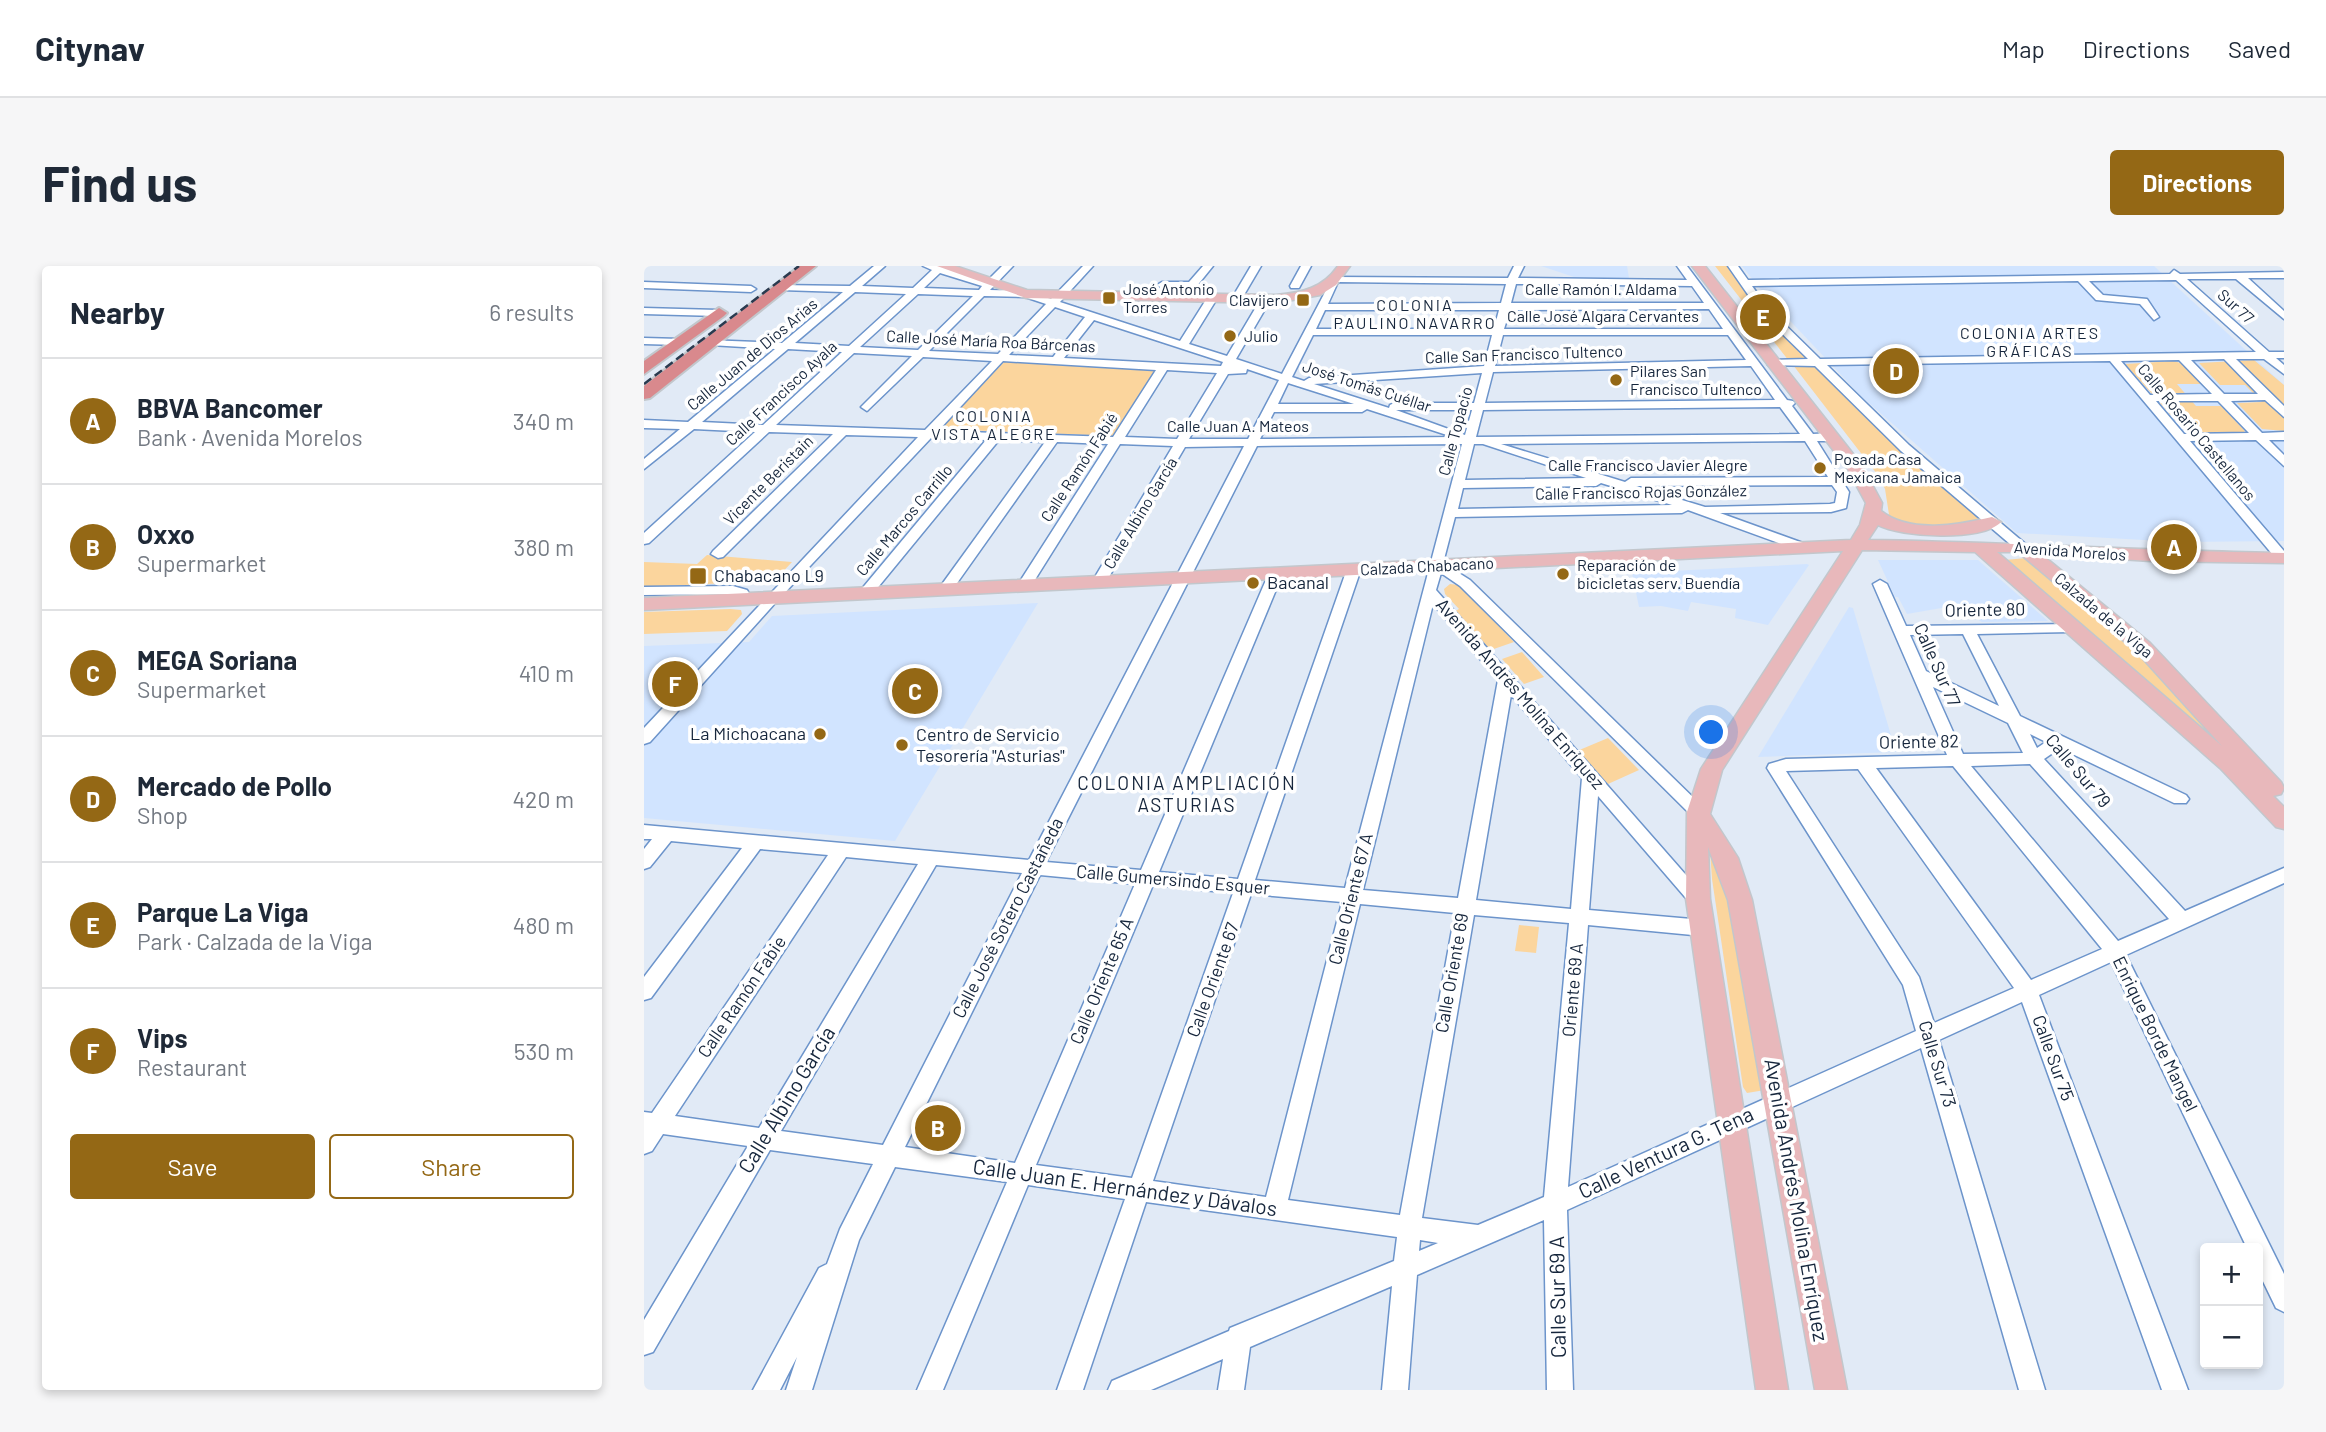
<!DOCTYPE html>
<html lang="en">
<head>
<meta charset="utf-8">
<style>
	body { margin:0; font-family:Barlow,sans-serif; background:#f6f6f7; color:#1f2937 }
	.controls { position:absolute; right:21px; bottom:21px; display:grid; overflow:hidden; border-radius:7px; box-shadow:0 4px 10px #0003 }
	.controls button { width:63px; height:63px; display:grid; place-items:center; padding:0; border:0; border-bottom:2px solid #e0e1e3; background:#fff; color:#1f2937; font:35px sans-serif }
	.you { position:absolute; left:1068px; top:467px; width:24px; height:24px; margin:-18px; border:5px solid #fff; border-radius:50%; background:#1a73e8; box-shadow:0 0 0 10px #1a73e833 }
	.badge { display:grid; place-items:center; width:46px; height:46px; border-radius:50%; background:#946815; color:#fff; font-size:23px; font-weight:700 }
	.pin { position:absolute; translate:-50% -50%; border:4px solid #fff; box-shadow:0 2px 7px #0006 }
	.list { margin:0; padding:0; list-style:none }
	h2 { display:flex; justify-content:space-between; align-items:center; height:91px; margin:0; padding:0 28px; font-size:30px }
	h2 small { font-size:23px; font-weight:400; color:#747a83 }
	.list li { display:grid; grid-template-columns:46px 1fr auto; gap:21px; align-items:center; box-sizing:border-box; height:126px; padding:0 28px; border-top:2px solid #e0e1e3 }
	.list b { display:block; font-size:26px; white-space:nowrap }
	.list p { margin:0; font-size:23px; white-space:nowrap; color:#747a83 }
	.list em { font-size:23px; font-style:normal; color:#747a83 }
	.actions { display:flex; gap:14px; padding:21px 28px }
	.actions a { flex:1; padding:16px 0; border:2px solid #946815; border-radius:7px; text-align:center; font-size:24px; color:#946815 }
	.actions .main { background:#946815; color:#fff }
	.map { position:relative; flex:none; width:1640px; height:1124px; overflow:hidden; border-radius:7px }
	header { display:flex; align-items:center; gap:42px; box-sizing:border-box; height:98px; padding:0 35px; background:#fff; border-bottom:2px solid #e0e1e3 }
	header strong { font-size:33px }
	nav { display:flex; gap:38px; margin-inline-start:auto; font-size:24px }
	.intro { display:flex; align-items:center; justify-content:space-between; box-sizing:border-box; height:168px; padding:0 42px }
	h1 { margin:0; font-size:49px }
	.button { padding:18px 32px; border-radius:7px; background:#946815; color:#fff; font-size:24px; font-weight:700 }
	main { display:flex; gap:42px; padding:0 42px }
	aside { flex:1; background:#fff; border-radius:7px; box-shadow:0 4px 10px #0003 }
	.map>svg:first-child { display:block }
	.built { fill:#d1e4ff }
	.green { fill:#fbd59d }
	.lines { fill:none; stroke-linecap:round; stroke-linejoin:round }
	.minor-casing { stroke:#6c94cb; stroke-width:3 }
	.major-casing { stroke:#c2c7cc; stroke-width:3 }
	.highway-casing { stroke:#c2c7cc; stroke-width:4 }
	.minor { fill:#fff; fill-rule:evenodd }
	.major { fill:#e8b8bb; fill-rule:evenodd }
	.highway { fill:#d9898d; fill-rule:evenodd }
	.rail { stroke:#2a3a4f; stroke-width:2.5; stroke-dasharray:9 4.5; stroke-linecap:butt }
	.poi-dot { fill:#946815; stroke:#fff; stroke-width:2.5 }
	.labels { text-anchor:middle; stroke-width:7; stroke-linejoin:round; paint-order:stroke }
	.far-poi-label { font-size:16px; fill:#16263c; stroke:#fff; text-anchor:start }
	.far-street-label { font-size:16px; fill:#16263c; stroke:#fff }
	.far-neighbourhood-label { font-size:16px; letter-spacing:2px; fill:#16263c; stroke:#fff }
	.poi-label { font-size:18px; fill:#16263c; stroke:#fff; text-anchor:start }
	.street-label { font-size:18px; fill:#16263c; stroke:#fff }
	.neighbourhood-label { font-size:19px; letter-spacing:2px; fill:#16263c; stroke:#fff }
	.near-street-label { font-size:21px; fill:#16263c; stroke:#fff }
</style>
</head>
<body>
<header>
<strong>Citynav</strong>
<nav><a>Map</a><a>Directions</a><a>Saved</a></nav>
</header>
<div class="intro"><h1>Find us</h1><a class="button">Directions</a></div>
<main>
<aside>
<h2>Nearby<small>6 results</small></h2>
<ul class="list">
<li><span class="badge">A</span><div><b>BBVA Bancomer</b><p>Bank · Avenida Morelos</p></div><em>340 m</em></li>
<li><span class="badge">B</span><div><b>Oxxo</b><p>Supermarket</p></div><em>380 m</em></li>
<li><span class="badge">C</span><div><b>MEGA Soriana</b><p>Supermarket</p></div><em>410 m</em></li>
<li><span class="badge">D</span><div><b>Mercado de Pollo</b><p>Shop</p></div><em>420 m</em></li>
<li><span class="badge">E</span><div><b>Parque La Viga</b><p>Park · Calzada de la Viga</p></div><em>480 m</em></li>
<li><span class="badge">F</span><div><b>Vips</b><p>Restaurant</p></div><em>530 m</em></li>
</ul>
<div class="actions"><a class="main">Save</a><a>Share</a></div>
</aside>
<div class="map">
<svg width="1640" height="1124" viewBox="0 0 1640 1124">
	<rect width="100%" height="100%" fill="#e1eaf6"/>
	<g class="built">
		<path d="M897 0H983L985 12H933Z"/>
		<path d="M1098 0H1510L1640 119V275L1536 276 1373 267 1218 131 1116 23Z"/>
		<path d="M1234 294H1334L1404 355 1338 356 1309 340 1263 348 1254 331H1251Z"/>
		<path d="M1163 298 1165 299 1124 359 1091 352 1092 343 1047 336 1044 345 1017 340 995 341 988 307Z"/>
		<path d="M394 337 251 575 0 552V380L105 376 128 350Z"/>
		<path d="M1205 341 1209 342 1217 369 1252 486 1114 491Z"/>
	</g>
	<g class="green">
		<path d="M1071 0H1085L1103 29 1167 95H1145Z"/>
		<path d="M1610 94 1640 119V165L1618 163 1593 137 1618 136 1601 119H1576L1555 97Z"/>
		<path d="M1529 95 1537 97 1557 118H1533L1552 140H1577L1601 165 1599 168 1549 169 1542 166 1481 98Z"/>
		<path d="M360 96H362L513 103 470 170 295 163Z"/>
		<path d="M1174 98 1340 255 1335 260H1271L1246 255 1241 223 1233 208 1149 99Z"/>
		<path d="M63 289 148 296 134 311 123 315 0 321V296L53 298Z"/>
		<path d="M1382 292 1482 371 1604 504 1361 294Z"/>
		<path d="M806 318 815 319 870 376 844 385 809 346 815 343 801 328 800 323Z"/>
		<path d="M86 343 97 344 98 348 83 365 0 368V346Z"/>
		<path d="M878 386 900 411 880 418 858 393Z"/>
		<path d="M964 472 995 504 964 518 933 485Z"/>
		<path d="M1065 571 1077 594 1121 824 1103 827 1099 821 1068 613Z"/>
		<path d="M875 659 895 661 892 687 871 685Z"/>
	</g>
	<g class="lines">
		<g class="minor-casing">
			<g id="minor">
				<path d="M230 0H241L218 20 269 22 288 4 279 0H295L343 15 358 0H369L346 24 382 25 407 33 439 0H449L416 36 536 75 565 29H573L574 31 545 78 583 90 618 31H626L627 33 592 93 638 108 689 11 864 12 870 0H880L874 12 1043 14 1033 0H1043L1143 134 1149 135 1151 137 1148 140 1169 168 1188 167 1194 171 1188 175H1173L1205 226 1202 242 1187 246 1076 247 1159 277V283L1154 284 1044 244 1038 247 811 251 799 297 826 314 1060 542 1063 546 1060 550H1048L816 320 797 307 792 324 1063 633 1061 638H1047L954 530 945 644 1059 654 1066 657 1068 662 1066 667 1059 670 944 659 924 921 1272 765 1259 719 1123 502 1125 498 1142 493 1303 489 1229 318 1236 314 1243 318 1262 360 1432 358V364L1427 366 1333 368 1376 450 1542 529 1545 533 1542 537H1530L1416 482 1400 493 1541 645 1640 602V617L1482 689 1640 1008V1046L1632 1042 1614 1005V982H1603L1467 696 1395 729 1544 1124H1518L1378 736 1295 774 1401 1124H1375L1277 782 923 944 929 1124H903L900 954 773 1009 764 1124H738L748 1020 606 1081 600 1124H574L579 1093 507 1124H464L468 1115 585 1065 586 1062 750 995 753 971 502 936 439 1124H413L481 933 384 919 299 1124H273L363 916 251 901 215 974 168 1124H142L153 1091 136 1124H109L175 1002 183 998 196 963 229 898 126 884 9 1086 0 1089V1054L104 880 19 868 8 885 0 888V846L8 847 184 589 116 583 7 732 0 734V711L98 582 27 575 6 601 0 603V583L8 573H0V559L385 594 600 180 541 181 462 316 455 320 448 316 529 180 476 178 387 320 380 324 373 320 464 178 413 176 306 327H296V321L401 176 355 174 226 331H216V325L342 174 287 172 133 335 6 476 0 478V462L274 171 202 169 79 291 74 292 67 288 69 285 189 168 125 166 5 277 0 278V267L111 166 50 163 0 203V193L36 163 0 162V154L44 156 131 83 66 79 61 76 62 74 138 77 199 26 137 24 133 23V19L206 20ZM296 7 338 20 335 24 280 22ZM694 16 862 18 857 37 684 38ZM872 18 1048 20 1060 37H867ZM211 26 262 28 205 80 151 77ZM274 28 329 30 274 84 216 81ZM340 30 381 31 402 38 354 88 285 85ZM411 41 441 51 409 91 365 89ZM1065 43 1079 63H860L866 44ZM681 44H855L850 63H672ZM450 54 579 96 577 100 420 92ZM669 69H848L840 100 665 112 660 115 648 111ZM859 69H1084L1102 94 851 100ZM144 83 198 86 119 159 58 156ZM210 87 268 90 217 141 223 145 279 91 348 95 281 164 132 159ZM359 95 512 104 469 171 294 165ZM1107 100 1131 134 841 137 849 106ZM603 103 635 114 604 173H545L584 108 602 107ZM523 104 573 107 533 173 481 171ZM838 107 830 137H750L746 139 745 142 670 118ZM644 117 710 138H634ZM1136 141 1156 168 832 171 839 144ZM723 143 809 171 616 173 630 146H718ZM752 144H828L821 169ZM1161 175 1184 211 987 212 981 216 857 178ZM818 178 701 622 611 614 717 303 710 299 703 303 594 613 515 606 639 307 632 303 625 307 497 604 402 596 613 180ZM830 178H839L942 212 821 214ZM957 217 1028 239 814 243 819 222 952 220ZM1188 219 1193 226 1191 237 1186 238 1061 241 992 220ZM789 338 854 414 814 632 719 624ZM1319 368 1355 440 1282 405 1266 369ZM1289 421 1364 457 1379 487 1319 488ZM867 429 938 512 927 643 832 634ZM1386 468 1402 476 1393 482ZM1386 498 1525 653 1474 675 1327 500ZM1309 500 1458 683 1387 714 1232 502ZM1214 503 1370 722 1290 757 1275 711 1142 505ZM202 591 274 598 115 862 31 850ZM292 599 378 607 239 879 137 865ZM396 609 491 618 371 897 261 881ZM509 619 589 627 488 912 392 899ZM607 628 698 636 622 931 509 915ZM716 638 811 647 756 949 644 934ZM830 649 925 657 900 931 834 959 778 952ZM776 974 794 977 775 985Z"/>
				<path d="M559 0H569L552 21 518 22 513 19 518 16H545Z"/>
				<path d="M607 0H617L597 34H589L588 32Z"/>
				<path d="M657 0H667L655 22H647L646 20Z"/>
				<path d="M1084 0H1094L1104 14 1526 8 1530 4 1536 8 1640 6V12H1604L1640 45V53L1592 13H1543L1625 86H1640V92H1632L1640 99V108L1620 93H1592L1640 140V151L1621 134 1587 135 1618 167 1640 166V174H1625L1640 189V200L1612 174 1546 175 1640 285V296L1634 295 1466 95 1183 99 1265 179 1385 281 1378 285 1373 284 1257 185 1171 100 1124 99V95L1128 94 1164 93 1116 46ZM1532 14 1612 86 1176 93 1124 42 1108 20 1434 15 1452 34 1496 38 1510 54 1515 51 1503 33 1459 29 1445 15ZM1580 93 1614 128H1580L1547 94ZM1535 94 1568 128 1506 129 1477 95ZM1512 135H1574L1605 167 1540 168Z"/>
				<path d="M0 16 107 20 112 23 107 26 0 22Z"/>
				<path d="M0 42 74 44 79 47 74 50 0 48Z"/>
				<path d="M0 72 36 73 41 76 36 79 0 78Z"/>
				<path d="M89 320 103 324 109 334 107 337H97L88 328 0 329V321Z"/>
			</g>
		</g>
		<g class="major-casing">
			<g id="major">
				<path d="M293 0H311L383 24 632 29C658 27 679 22 694 0H706L692 19 676 29 632 37 382 32Z"/>
				<path d="M1048 0H1061L1217 198 1238 237 1237 245C1266 268 1315 259 1348 251L1357 256C1339 276 1256 271 1234 259L1224 274C1363 276 1501 285 1640 287V297L1507 295 1397 288 1506 377 1637 516 1640 522 1637 528 1629 530 1640 541V563L1632 561 1577 503 1331 286 1218 284 1078 504 1066 548 1094 592 1108 634 1203 1124H1171L1084 634 1064 581 1066 633 1144 1124H1112L1042 633 1043 546 1057 503 1199 285 0 344V332L1207 274 1216 259 1222 237 1203 202ZM1353 286H1374L1492 385 1578 480Z"/>
			</g>
		</g>
		<g class="highway-casing">
			<g id="highway">
				<path d="M156 0H172L6 132 0 133V120Z"/>
				<path d="M75 42 83 47 80 50 0 108V95Z"/>
			</g>
		</g>
		<use href="#minor" class="minor"/>
		<use href="#major" class="major"/>
		<use href="#highway" class="highway"/>
		<path class="rail" d="M0 118 155 0"/>
	</g>
	<g class="poi-dot">
		<rect x="458" y="25" width="14" height="14" rx="3.5"/>
		<rect x="652" y="27" width="14" height="14" rx="3.5"/>
		<circle cx="586" cy="70" r="7"/>
		<circle cx="972" cy="114" r="7"/>
		<circle cx="1176" cy="202" r="7"/>
		<circle cx="919" cy="308" r="7"/>
		<rect x="45" y="301" width="18" height="18" rx="3.5"/>
		<circle cx="609" cy="317" r="7"/>
		<circle cx="176" cy="468" r="7"/>
		<circle cx="258" cy="479" r="7"/>
	</g>
	<g class="labels">
		<g class="far-poi-label">
			<text x="479" y="29">José Antonio<tspan x="479" dy="18">Torres</tspan></text>
			<text x="645" y="40" text-anchor="end">Clavijero</text>
			<text x="600" y="76">Julio</text>
			<text x="986" y="111">Pilares San<tspan x="986" dy="18">Francisco Tultenco</tspan></text>
			<text x="1190" y="199">Posada Casa<tspan x="1190" dy="18">Mexicana Jamaica</tspan></text>
			<text x="933" y="305">Reparación de<tspan x="933" dy="18">bicicletas serv. Buendía</tspan></text>
		</g>
		<g class="far-street-label">
			<text x="957" y="29">Calle Ramón I. Aldama</text>
			<text transform="translate(1592 40) rotate(42)" y="6">Sur 77</text>
			<text x="959" y="56">Calle José Algara Cervantes</text>
			<text transform="translate(347 75) rotate(3)" y="6">Calle José María Roa Bárcenas</text>
			<text transform="translate(108 88) rotate(-40)" y="6">Calle Juan de Dios Arias</text>
			<text transform="translate(880 88) rotate(-2)" y="6">Calle San Francisco Tultenco</text>
			<text transform="translate(723 120) rotate(18)" y="6">José Tomás Cuéllar</text>
			<text transform="translate(137 127) rotate(-43)" y="6">Calle Francisco Ayala</text>
			<text x="594" y="166">Calle Juan A. Mateos</text>
			<text transform="translate(811 165) rotate(-75)" y="6">Calle Topacio</text>
			<text transform="translate(1553 166) rotate(50)" y="6">Calle Rosario Castellanos</text>
			<text x="1004" y="205">Calle Francisco Javier Alegre</text>
			<text transform="translate(435 201) rotate(-57)" y="6">Calle Ramón Fabié</text>
			<text transform="translate(124 214) rotate(-45)" y="6">Vicente Beristain</text>
			<text transform="translate(997 226) rotate(-1)" y="6">Calle Francisco Rojas González</text>
			<text transform="translate(496 247) rotate(-59)" y="6">Calle Albino García</text>
			<text transform="translate(260 254) rotate(-50)" y="6">Calle Marcos Carrillo</text>
			<text transform="translate(1426 285) rotate(4)" y="6">Avenida Morelos</text>
			<text transform="translate(783 300) rotate(-3)" y="6">Calzada Chabacano</text>
			<text transform="translate(1460 349) rotate(40)" y="6">Calzada de la Viga</text>
		</g>
		<g class="far-neighbourhood-label">
			<text x="771" y="45">COLONIA<tspan x="771" dy="18">PAULINO NAVARRO</tspan></text>
			<text x="1386" y="73">COLONIA ARTES<tspan x="1386" dy="18">GRÁFICAS</tspan></text>
			<text x="350" y="156">COLONIA<tspan x="350" dy="18">VISTA ALEGRE</tspan></text>
		</g>
		<g class="poi-label">
			<text x="70" y="316">Chabacano L9</text>
			<text x="623" y="323">Bacanal</text>
			<text x="162" y="474" text-anchor="end">La Michoacana</text>
			<text x="272" y="475">Centro de Servicio<tspan x="272" dy="21">Tesorería "Asturias"</tspan></text>
		</g>
		<g class="street-label">
			<text transform="translate(1341 344) rotate(-1)" y="6">Oriente 80</text>
			<text transform="translate(1293 399) rotate(66)" y="6">Calle Sur 77</text>
			<text transform="translate(876 428) rotate(49)" y="6">Avenida Andrés Molina Enríquez</text>
			<text transform="translate(1275 476) rotate(-1)" y="6">Oriente 82</text>
			<text transform="translate(1434 505) rotate(50)" y="6">Calle Sur 79</text>
			<text transform="translate(529 614) rotate(5)" y="6">Calle Gumersindo Esquer</text>
			<text transform="translate(707 633) rotate(-76)" y="6">Calle Oriente 67 A</text>
			<text transform="translate(364 652) rotate(-63)" y="6">Calle José Sotero Castañeda</text>
			<text transform="translate(808 707) rotate(-80)" y="6">Calle Oriente 69</text>
			<text transform="translate(569 714) rotate(-70)" y="6">Calle Oriente 67</text>
			<text transform="translate(458 715) rotate(-67)" y="6">Calle Oriente 65 A</text>
			<text transform="translate(929 724) rotate(-85)" y="6">Oriente 69 A</text>
			<text transform="translate(98 731) rotate(-56)" y="6">Calle Ramón Fabie</text>
			<text transform="translate(1511 768) rotate(64)" y="6">Enrique Borde Mangel</text>
			<text transform="translate(1409 792) rotate(70)" y="6">Calle Sur 75</text>
			<text transform="translate(1293 798) rotate(73)" y="6">Calle Sur 73</text>
		</g>
		<g class="neighbourhood-label">
			<text x="543" y="524">COLONIA AMPLIACIÓN<tspan x="543" dy="22">ASTURIAS</tspan></text>
		</g>
		<g class="near-street-label">
			<text transform="translate(143 834) rotate(-59)" y="7">Calle Albino García</text>
			<text transform="translate(1022 887) rotate(-25)" y="7">Calle Ventura G. Tena</text>
			<text transform="translate(481 922) rotate(8)" y="7">Calle Juan E. Hernández y Dávalos</text>
			<text transform="translate(1152 934) rotate(80)" y="7">Avenida Andrés Molina Enríquez</text>
			<text transform="translate(914 1031) rotate(-91)" y="7">Calle Sur 69 A</text>
		</g>
	</g>
</svg>
<div class="controls">
<button>+</button>
<button>−</button>
</div>
<div class="you"></div>
<div class="pin badge" style="left:1530px;top:281px">A</div>
<div class="pin badge" style="left:294px;top:862px">B</div>
<div class="pin badge" style="left:271px;top:425px">C</div>
<div class="pin badge" style="left:1252px;top:105px">D</div>
<div class="pin badge" style="left:1119px;top:51px">E</div>
<div class="pin badge" style="left:31px;top:418px">F</div>
</div>
</main>
</body>
</html>
